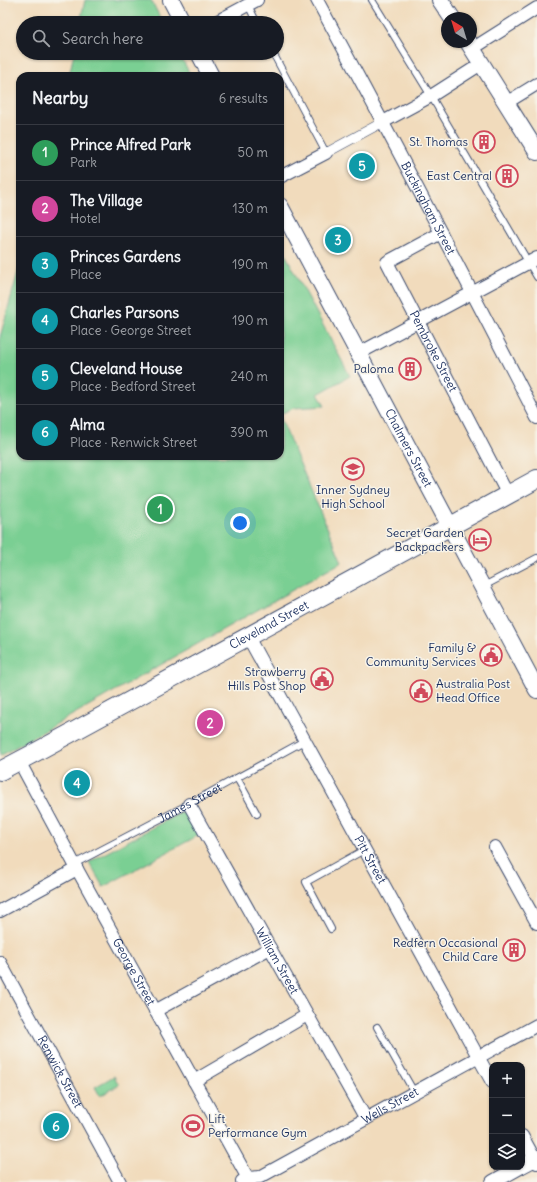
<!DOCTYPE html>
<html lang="en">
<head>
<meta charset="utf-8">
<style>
	body { margin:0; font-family:Delius,sans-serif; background:#242831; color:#f1f3f6 }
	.controls { position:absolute; right:12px; bottom:12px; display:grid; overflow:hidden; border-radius:8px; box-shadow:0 1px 3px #0004 }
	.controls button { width:36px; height:36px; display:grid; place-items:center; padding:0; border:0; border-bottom:1px solid #363941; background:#171b24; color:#f1f3f6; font:20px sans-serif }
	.compass { position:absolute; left:441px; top:12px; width:36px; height:36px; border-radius:50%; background:#171b24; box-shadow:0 1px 3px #0004; rotate:322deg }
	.you { position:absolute; left:240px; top:523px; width:14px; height:14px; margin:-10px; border:3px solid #fff; border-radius:50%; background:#1a73e8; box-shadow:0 0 0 6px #1a73e833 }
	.badge { display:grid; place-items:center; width:26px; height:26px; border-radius:50%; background:#d1495b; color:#fff; font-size:13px; font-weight:700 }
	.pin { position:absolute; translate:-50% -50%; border:2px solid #fff; box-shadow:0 1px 4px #0006 }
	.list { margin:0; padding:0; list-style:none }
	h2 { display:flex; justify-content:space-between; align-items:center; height:52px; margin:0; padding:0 16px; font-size:17px }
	h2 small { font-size:13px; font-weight:400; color:#9ea1a6 }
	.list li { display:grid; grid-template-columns:26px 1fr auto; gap:12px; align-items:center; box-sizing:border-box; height:56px; padding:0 16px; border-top:1px solid #363941 }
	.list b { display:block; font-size:15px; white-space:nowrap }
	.list p { margin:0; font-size:13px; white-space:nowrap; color:#9ea1a6 }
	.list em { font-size:13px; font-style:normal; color:#9ea1a6 }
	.icon { flex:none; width:22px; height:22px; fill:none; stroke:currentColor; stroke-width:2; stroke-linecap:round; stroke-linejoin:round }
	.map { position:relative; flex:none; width:537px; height:1182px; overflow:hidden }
	.search { position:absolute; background:#171b24; box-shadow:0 1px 3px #0004; left:16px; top:16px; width:268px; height:44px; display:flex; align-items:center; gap:10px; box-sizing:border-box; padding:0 14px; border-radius:22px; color:#9ea1a6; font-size:15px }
	.panel { position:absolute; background:#171b24; box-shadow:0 1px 3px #0004; left:16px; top:72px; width:268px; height:388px; border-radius:12px }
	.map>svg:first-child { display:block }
	.green { fill:#7acf93; stroke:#4a7f78 }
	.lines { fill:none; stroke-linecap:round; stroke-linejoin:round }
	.service-casing { stroke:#3b496c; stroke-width:8 }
	.pedestrian-casing { stroke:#3b496c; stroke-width:10 }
	.minor-casing { stroke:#3b496c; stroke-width:14 }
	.tertiary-casing { stroke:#3b496c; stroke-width:16 }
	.secondary-casing { stroke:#3b496c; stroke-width:18 }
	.primary-casing { stroke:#3b496c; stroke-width:20 }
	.service { stroke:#fff; stroke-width:6 }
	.pedestrian { stroke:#fff; stroke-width:9 }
	.minor { stroke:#fff; stroke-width:12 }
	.tertiary { stroke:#fff; stroke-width:14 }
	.secondary { stroke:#fff; stroke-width:16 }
	.primary { stroke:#fff; stroke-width:18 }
	.labels { text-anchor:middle; stroke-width:3; stroke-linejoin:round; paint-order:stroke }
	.poi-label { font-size:12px; fill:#1b2f5e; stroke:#f7f3e8; text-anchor:end }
	.street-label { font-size:12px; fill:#1b2f5e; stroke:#f7f3e8 }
</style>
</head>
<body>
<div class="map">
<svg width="537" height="1182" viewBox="0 0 537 1182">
	<rect width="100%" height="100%" fill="#f7f3e8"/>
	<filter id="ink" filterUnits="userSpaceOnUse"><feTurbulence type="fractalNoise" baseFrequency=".025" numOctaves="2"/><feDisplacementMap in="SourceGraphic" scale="8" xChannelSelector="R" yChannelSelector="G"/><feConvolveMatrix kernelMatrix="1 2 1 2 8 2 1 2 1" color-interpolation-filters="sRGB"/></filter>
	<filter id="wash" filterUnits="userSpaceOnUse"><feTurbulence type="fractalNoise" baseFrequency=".012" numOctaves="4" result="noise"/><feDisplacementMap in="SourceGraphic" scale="16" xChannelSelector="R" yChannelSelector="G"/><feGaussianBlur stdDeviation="0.9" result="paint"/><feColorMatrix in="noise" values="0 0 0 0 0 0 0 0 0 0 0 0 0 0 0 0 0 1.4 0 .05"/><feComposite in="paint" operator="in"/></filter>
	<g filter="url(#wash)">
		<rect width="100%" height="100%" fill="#f1dbbc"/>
		<g class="green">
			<path d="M85 0H151L163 23H80Z"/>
			<path d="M74 53H179L191 76H69Z"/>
			<path d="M280 244 350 376 318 394 325 406 294 408 280 414Z"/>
			<path d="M20 265V456H280V417L342 562 0 756V337Z"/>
			<path d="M187 809 201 834 103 887 89 862Z"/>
			<path d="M114 1076 119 1085 100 1096 95 1087Z"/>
		</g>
	</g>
	<g filter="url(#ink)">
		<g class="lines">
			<g class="service-casing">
				<g id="service">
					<path d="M372 0 431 96 537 277"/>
					<path d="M247 3 257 23"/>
					<path d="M273 53 326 153"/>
					<path d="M482 587 537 558"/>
					<path d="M237 778 257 814"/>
					<path id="s1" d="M74 864 189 804 304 741"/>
					<path d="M331 929 306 882 364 850"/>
					<path d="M377 1027 414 1092"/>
				</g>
			</g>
			<g class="pedestrian-casing">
				<path id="pedestrian" d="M326 153 383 122"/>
			</g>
			<g class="minor-casing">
				<g id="minor">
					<path id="s2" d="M317 0C392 138 465 278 537 418"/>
					<path d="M214 23 257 0"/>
					<path d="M472 49 537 8"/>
					<path d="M506 103 537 84"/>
					<path d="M383 122 431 96 481 64"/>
					<path d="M280 177 326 153"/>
					<path id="s3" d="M441 233 387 262 508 495"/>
					<path d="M358 352 367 349 537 258"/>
					<path id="s4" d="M248 637 492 1082"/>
					<path id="s5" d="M19 761 77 869 250 1182"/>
					<path id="s6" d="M189 804 366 1119"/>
					<path d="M495 847 537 923"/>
					<path d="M0 911 77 869"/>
					<path id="s7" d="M0 962 120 1182"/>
					<path d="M155 1011 270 948"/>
					<path d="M194 1081 307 1015"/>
					<path d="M522 1136 537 1163"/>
					<path id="s8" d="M242 1181 248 1178 260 1177 537 1025"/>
				</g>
			</g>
			<g class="tertiary-casing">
				<g id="tertiary">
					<path d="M522 1166 537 1158"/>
					<path d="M493 1182 520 1167"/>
				</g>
			</g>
			<g class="secondary-casing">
				<g id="secondary">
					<path d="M171 0 183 23"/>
					<path d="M440 0 452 18"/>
					<path d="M468 42 537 152"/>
					<path d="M199 53 211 76"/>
					<path id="s9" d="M280 206 537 690"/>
				</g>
			</g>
			<g class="primary-casing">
				<g id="primary">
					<path id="s10" d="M0 771 36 752 537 479"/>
				</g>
			</g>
			<use href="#service" class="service"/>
			<use href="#pedestrian" class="pedestrian"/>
			<use href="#minor" class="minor"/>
			<use href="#tertiary" class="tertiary"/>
			<use href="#secondary" class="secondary"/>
			<use href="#primary" class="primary"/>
		</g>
	</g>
	<defs>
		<g id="building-ring" transform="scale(1.15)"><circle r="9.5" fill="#f7f3e8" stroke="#d1495b" stroke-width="1.5"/><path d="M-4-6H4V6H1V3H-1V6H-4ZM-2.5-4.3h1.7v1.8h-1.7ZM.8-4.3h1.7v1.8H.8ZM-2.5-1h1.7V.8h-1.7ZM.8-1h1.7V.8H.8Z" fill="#d1495b"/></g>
		<g id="school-ring" transform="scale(1.15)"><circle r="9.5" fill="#f7f3e8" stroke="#d1495b" stroke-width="1.5"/><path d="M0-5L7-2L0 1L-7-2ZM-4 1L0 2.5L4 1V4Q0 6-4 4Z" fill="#d1495b"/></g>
		<g id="hotel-ring" transform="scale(1.15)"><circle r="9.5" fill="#f7f3e8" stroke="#d1495b" stroke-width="1.5"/><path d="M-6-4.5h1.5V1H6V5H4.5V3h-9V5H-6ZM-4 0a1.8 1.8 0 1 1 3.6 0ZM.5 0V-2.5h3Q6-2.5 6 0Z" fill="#d1495b"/></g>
		<g id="civic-ring" transform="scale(1.15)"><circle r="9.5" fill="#f7f3e8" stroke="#d1495b" stroke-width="1.5"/><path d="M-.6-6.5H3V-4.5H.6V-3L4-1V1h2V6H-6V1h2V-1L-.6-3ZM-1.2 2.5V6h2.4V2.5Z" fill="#d1495b"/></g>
		<g id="stadium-ring" transform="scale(1.15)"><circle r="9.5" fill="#f7f3e8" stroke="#d1495b" stroke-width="1.5"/><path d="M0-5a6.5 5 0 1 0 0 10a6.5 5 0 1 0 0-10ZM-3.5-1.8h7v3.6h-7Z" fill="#d1495b"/></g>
	</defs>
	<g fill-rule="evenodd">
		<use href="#building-ring" x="484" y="142"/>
		<use href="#building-ring" x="507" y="176"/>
		<use href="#building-ring" x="410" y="369"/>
		<use href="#school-ring" x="353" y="469"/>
		<use href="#hotel-ring" x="480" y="540"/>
		<use href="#civic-ring" x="491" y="655"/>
		<use href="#civic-ring" x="322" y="679"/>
		<use href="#civic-ring" x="421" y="691"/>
		<use href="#building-ring" x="514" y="950"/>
		<use href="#stadium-ring" x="193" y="1126"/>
	</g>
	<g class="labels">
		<g class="poi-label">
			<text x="468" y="146">St. Thomas</text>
			<text x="492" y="180">East Central</text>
			<text x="394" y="373">Paloma</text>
			<text x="353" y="494" text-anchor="middle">Inner Sydney<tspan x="353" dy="14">High School</tspan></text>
			<text x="464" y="537">Secret Garden<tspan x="464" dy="14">Backpackers</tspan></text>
			<text x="476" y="652">Family &amp;<tspan x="476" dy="14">Community Services</tspan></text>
			<text x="306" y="676">Strawberry<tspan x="306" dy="14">Hills Post Shop</tspan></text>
			<text x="436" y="688" text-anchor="start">Australia Post<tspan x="436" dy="14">Head Office</tspan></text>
			<text x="498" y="947">Redfern Occasional<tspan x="498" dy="14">Child Care</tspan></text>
			<text x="208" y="1123" text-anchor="start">Lift<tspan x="208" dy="14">Performance Gym</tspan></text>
		</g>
		<g class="street-label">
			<text dy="4" stroke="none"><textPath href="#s2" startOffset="236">Buckingham Street</textPath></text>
			<text dy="4" stroke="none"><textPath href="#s3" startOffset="162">Pembroke Street</textPath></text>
			<text dy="4" stroke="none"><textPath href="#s9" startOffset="274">Chalmers Street</textPath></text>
			<text dy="4" stroke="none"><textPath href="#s10" startOffset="306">Cleveland Street</textPath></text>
			<text dy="4" stroke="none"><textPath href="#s1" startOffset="131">James Street</textPath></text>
			<text dy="4" stroke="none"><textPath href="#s4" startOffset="254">Pitt Street</textPath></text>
			<text dy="4" stroke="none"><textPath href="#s6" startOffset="180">William Street</textPath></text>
			<text dy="4" stroke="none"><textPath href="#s5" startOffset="240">George Street</textPath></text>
			<text dy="4" stroke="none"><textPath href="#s7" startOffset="125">Renwick Street</textPath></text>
			<text dy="4" stroke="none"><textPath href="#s8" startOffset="167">Wells Street</textPath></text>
		</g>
	</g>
</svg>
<div class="controls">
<button>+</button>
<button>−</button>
<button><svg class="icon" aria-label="layers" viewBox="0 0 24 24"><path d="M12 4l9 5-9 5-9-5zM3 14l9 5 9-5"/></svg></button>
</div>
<svg class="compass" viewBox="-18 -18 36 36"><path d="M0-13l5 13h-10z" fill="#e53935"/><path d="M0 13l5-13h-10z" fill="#9ea1a6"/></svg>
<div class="you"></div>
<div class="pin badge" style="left:160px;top:509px;background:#2e9e5b">1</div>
<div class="pin badge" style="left:210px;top:723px;background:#d1479c">2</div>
<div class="pin badge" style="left:338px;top:240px;background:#0f9aa8">3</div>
<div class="pin badge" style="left:77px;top:783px;background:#0f9aa8">4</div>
<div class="pin badge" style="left:362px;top:166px;background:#0f9aa8">5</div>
<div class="pin badge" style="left:56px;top:1126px;background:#0f9aa8">6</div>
<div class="search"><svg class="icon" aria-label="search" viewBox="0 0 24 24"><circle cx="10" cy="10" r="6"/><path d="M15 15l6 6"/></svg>Search here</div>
<section class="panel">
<h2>Nearby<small>6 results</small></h2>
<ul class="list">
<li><span class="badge" style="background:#2e9e5b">1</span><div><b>Prince Alfred Park</b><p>Park</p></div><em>50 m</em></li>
<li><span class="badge" style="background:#d1479c">2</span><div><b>The Village</b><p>Hotel</p></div><em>130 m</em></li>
<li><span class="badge" style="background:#0f9aa8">3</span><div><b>Princes Gardens</b><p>Place</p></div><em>190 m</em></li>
<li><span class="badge" style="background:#0f9aa8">4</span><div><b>Charles Parsons</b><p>Place · George Street</p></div><em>190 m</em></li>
<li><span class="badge" style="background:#0f9aa8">5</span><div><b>Cleveland House</b><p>Place · Bedford Street</p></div><em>240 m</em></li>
<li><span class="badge" style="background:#0f9aa8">6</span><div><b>Alma</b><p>Place · Renwick Street</p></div><em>390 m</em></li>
</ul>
</section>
</div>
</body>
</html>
